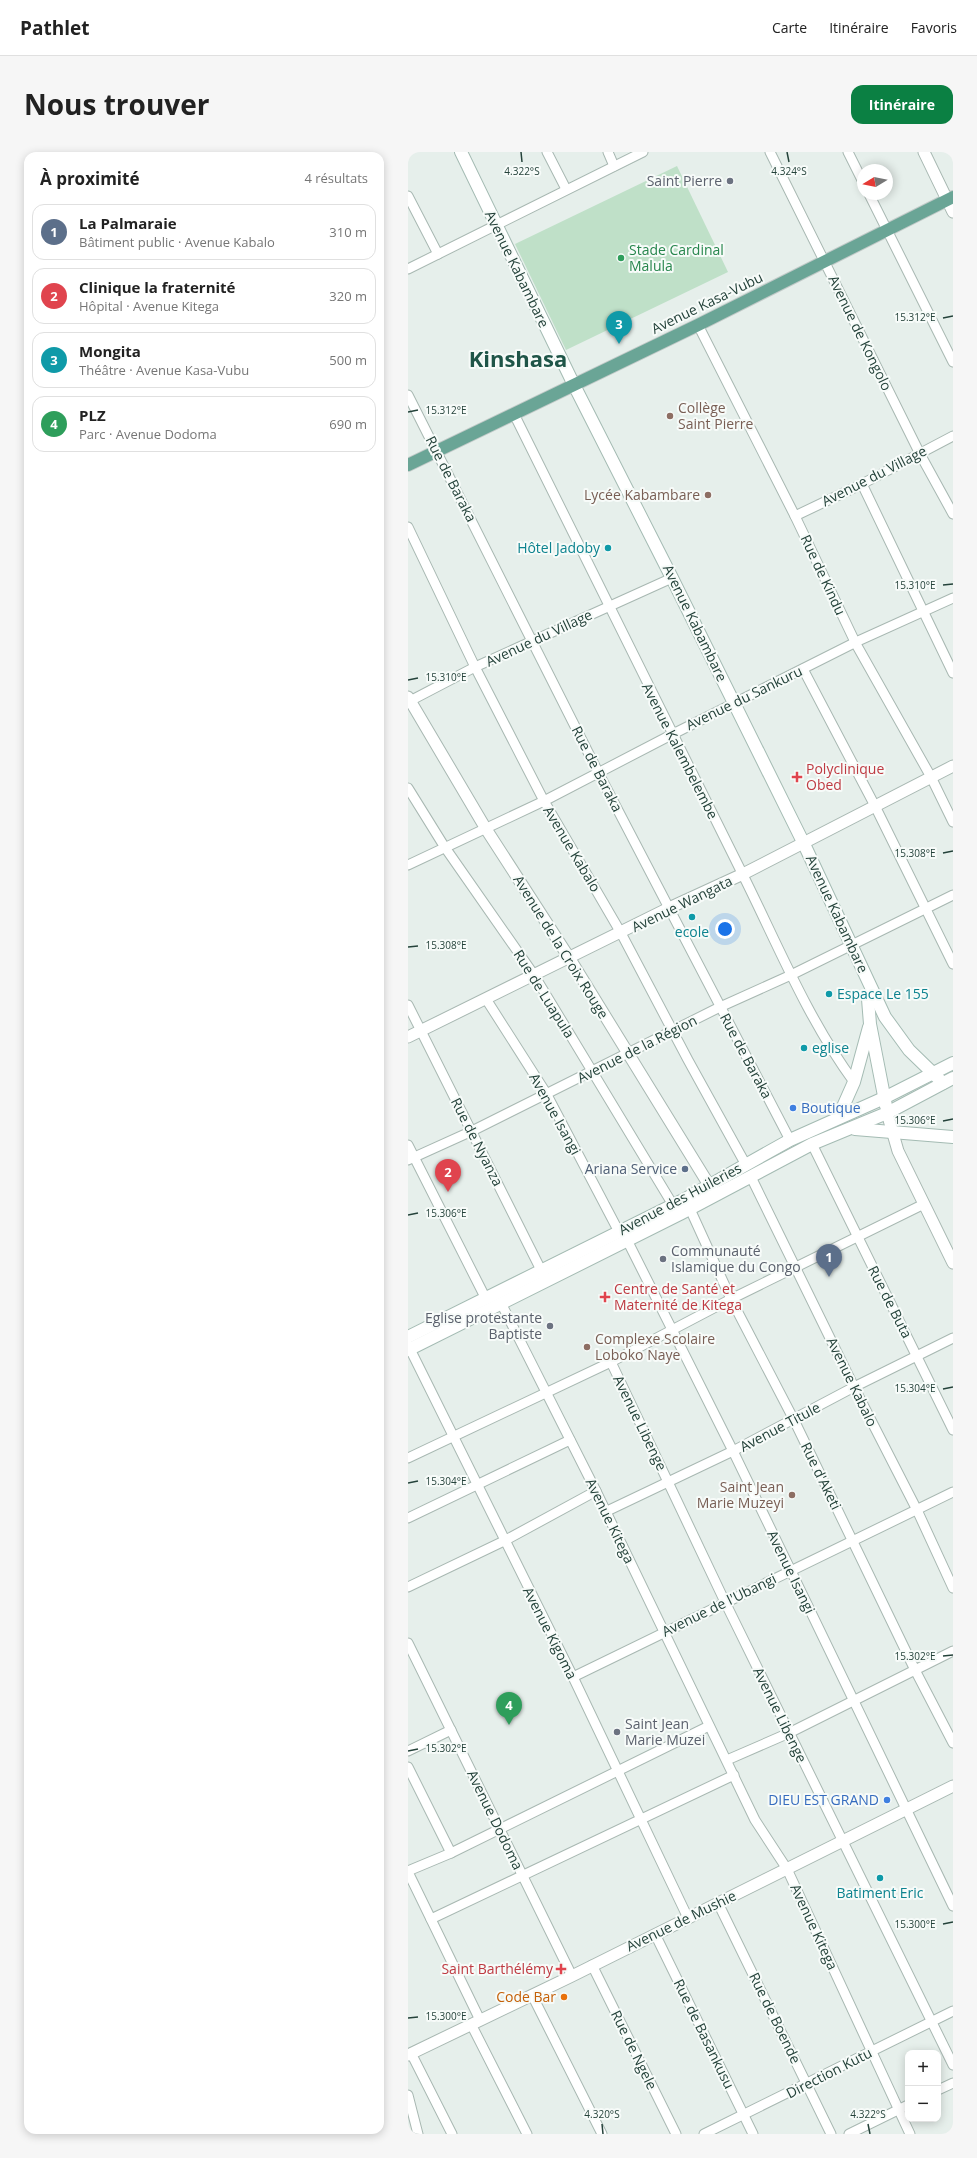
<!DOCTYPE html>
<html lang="fr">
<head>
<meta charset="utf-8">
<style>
	body { margin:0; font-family:"Open Sans",sans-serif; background:#f6f6f6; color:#222 }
	.controls { position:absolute; right:12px; bottom:12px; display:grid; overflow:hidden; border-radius:8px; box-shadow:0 2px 10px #0003 }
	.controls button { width:36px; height:36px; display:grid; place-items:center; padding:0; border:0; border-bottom:1px solid #e0e0e0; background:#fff; color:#222; font:20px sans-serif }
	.compass { position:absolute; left:449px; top:12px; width:36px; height:36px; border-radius:50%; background:#fff; box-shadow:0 2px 10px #0003; rotate:260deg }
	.you { position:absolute; left:317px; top:777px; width:14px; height:14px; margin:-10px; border:3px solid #fff; border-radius:50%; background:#1a73e8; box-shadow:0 0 0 6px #1a73e833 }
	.badge { display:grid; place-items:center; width:26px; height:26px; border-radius:50%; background:#0b8043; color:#fff; font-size:13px; font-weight:700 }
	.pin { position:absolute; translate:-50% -33px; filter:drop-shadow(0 1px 2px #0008) }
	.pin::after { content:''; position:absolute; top:21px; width:14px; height:12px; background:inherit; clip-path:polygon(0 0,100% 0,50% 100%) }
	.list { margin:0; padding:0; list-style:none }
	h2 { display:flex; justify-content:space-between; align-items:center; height:52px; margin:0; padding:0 16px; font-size:17px }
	h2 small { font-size:13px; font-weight:400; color:#767676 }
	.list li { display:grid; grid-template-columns:26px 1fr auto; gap:12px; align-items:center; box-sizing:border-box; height:56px; margin:0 8px 8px; padding:0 8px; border:1px solid #e0e0e0; border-radius:12px }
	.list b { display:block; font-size:15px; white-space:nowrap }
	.list p { margin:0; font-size:13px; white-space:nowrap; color:#767676 }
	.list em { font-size:13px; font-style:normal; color:#767676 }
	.map { position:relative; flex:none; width:545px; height:1982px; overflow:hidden; border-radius:12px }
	header { display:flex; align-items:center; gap:24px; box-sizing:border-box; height:56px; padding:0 20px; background:#fff; border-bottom:1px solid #e0e0e0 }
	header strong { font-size:19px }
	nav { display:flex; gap:22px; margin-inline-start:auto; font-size:14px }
	.intro { display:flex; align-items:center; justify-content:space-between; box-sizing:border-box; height:96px; padding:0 24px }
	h1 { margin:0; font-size:28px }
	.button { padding:10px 18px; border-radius:12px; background:#0b8043; color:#fff; font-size:14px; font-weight:700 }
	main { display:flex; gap:24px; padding:0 24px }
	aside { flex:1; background:#fff; border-radius:12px; box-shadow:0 2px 10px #0003 }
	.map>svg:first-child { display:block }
	.green { fill:#bfe0c8 }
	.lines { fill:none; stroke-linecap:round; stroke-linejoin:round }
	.minor-casing { stroke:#a8b8b2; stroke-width:11 }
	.tertiary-casing { stroke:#a8b8b2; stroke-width:13 }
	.secondary-casing { stroke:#a4bbb3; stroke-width:14 }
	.primary-casing { stroke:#c2cac8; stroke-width:14 }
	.minor { stroke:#fff; stroke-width:9 }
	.tertiary { stroke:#fff; stroke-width:11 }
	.secondary { stroke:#fff; stroke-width:12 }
	.primary { stroke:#6aa596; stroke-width:12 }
	.ticks { fill:none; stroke:#24423a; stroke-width:1.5 }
	.worship-dot { fill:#6b7280; stroke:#f7fbf9; stroke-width:1.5 }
	.leisure-dot { fill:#2e9e5b; stroke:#f7fbf9; stroke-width:1.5 }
	.education-dot { fill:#8d6e63; stroke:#f7fbf9; stroke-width:1.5 }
	.culture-dot { fill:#0f9aa8; stroke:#f7fbf9; stroke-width:1.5 }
	.health-dot { fill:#e0444e; stroke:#f7fbf9; stroke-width:1.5 }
	.shop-dot { fill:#3f7fe0; stroke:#f7fbf9; stroke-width:1.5 }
	.service-dot { fill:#5c6f8a; stroke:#f7fbf9; stroke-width:1.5 }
	.food-dot { fill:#e8710a; stroke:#f7fbf9; stroke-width:1.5 }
	.labels { text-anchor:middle; stroke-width:4; stroke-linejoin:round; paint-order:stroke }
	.worship-label { font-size:14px; fill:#5b616d; stroke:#f7fbf9; text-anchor:end }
	.leisure-label { font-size:14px; fill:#27864d; stroke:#f7fbf9; text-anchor:start }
	.street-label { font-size:14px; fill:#24423a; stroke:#f7fbf9 }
	.education-label { font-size:14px; fill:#785e54; stroke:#f7fbf9; text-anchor:start }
	.culture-label { font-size:14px; fill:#0d838f; stroke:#f7fbf9 }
	.health-label { font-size:14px; fill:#be3a42; stroke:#f7fbf9; text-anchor:start }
	.shop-label { font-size:14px; fill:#366cbe; stroke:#f7fbf9; text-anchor:start }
	.service-label { font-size:14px; fill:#4e5e75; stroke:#f7fbf9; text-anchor:end }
	.food-label { font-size:14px; fill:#c56008; stroke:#f7fbf9; text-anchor:end }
	.town-label { font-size:22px; font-weight:bold; fill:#1f5548; stroke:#f7fbf9 }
	.ticks-label { font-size:10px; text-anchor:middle; fill:#24423a; stroke:#f7fbf9; stroke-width:4; stroke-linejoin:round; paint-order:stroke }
</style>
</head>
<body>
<header>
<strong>Pathlet</strong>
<nav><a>Carte</a><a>Itinéraire</a><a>Favoris</a></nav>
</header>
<div class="intro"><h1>Nous trouver</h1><a class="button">Itinéraire</a></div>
<main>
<aside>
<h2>À proximité<small>4 résultats</small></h2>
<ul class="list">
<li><span class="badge" style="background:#5c6f8a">1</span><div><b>La Palmaraie</b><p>Bâtiment public · Avenue Kabalo</p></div><em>310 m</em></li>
<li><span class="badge" style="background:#e0444e">2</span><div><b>Clinique la fraternité</b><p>Hôpital · Avenue Kitega</p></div><em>320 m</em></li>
<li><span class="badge" style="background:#0f9aa8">3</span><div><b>Mongita</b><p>Théâtre · Avenue Kasa-Vubu</p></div><em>500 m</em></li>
<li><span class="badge" style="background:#2e9e5b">4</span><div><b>PLZ</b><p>Parc · Avenue Dodoma</p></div><em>690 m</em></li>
</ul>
</aside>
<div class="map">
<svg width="545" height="1982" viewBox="0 0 545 1982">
	<rect width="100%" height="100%" fill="#e6efeb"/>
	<path class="green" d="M269 14 320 120 158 198 107 92Z"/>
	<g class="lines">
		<g class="minor-casing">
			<g id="minor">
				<path d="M139 0 158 37"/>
				<path d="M200 0 206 14"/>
				<path d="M362 0 512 302 545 362"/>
				<path d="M440 0 455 30"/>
				<path d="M461 42 545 210"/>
				<path d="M0 44 30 102"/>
				<path d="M0 117 235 0"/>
				<path d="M290 173 387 364 448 492 523 625 545 670"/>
				<path d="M0 243 190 620 382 988"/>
				<path d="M106 262C181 416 258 569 334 721 369 791 399 866 446 930"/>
				<path d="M454 332 545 521"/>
				<path d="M387 364 454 332 545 284"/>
				<path d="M0 375 67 515 136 649 213 781 280 908 338 1013"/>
				<path d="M395 517 467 654 545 812"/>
				<path d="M0 550 67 515 264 426"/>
				<path d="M0 636 36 694 126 823 265 1053"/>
				<path d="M0 713 136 649 263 583 450 489 545 446"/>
				<path d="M78 847 138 941 211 1080"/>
				<path d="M0 853 136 1124"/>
				<path d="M404 992 545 1278"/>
				<path d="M0 993 78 1147"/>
				<path d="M0 1008 64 979 312 855 383 823 545 743"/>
				<path d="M343 1025 446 1235 509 1358 545 1436"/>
				<path d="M282 1057 323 1147 386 1268 507 1518 545 1591"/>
				<path d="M219 1088 325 1299 545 1754"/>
				<path d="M93 1151 188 1339 347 1668 379 1717 502 1982"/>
				<path d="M0 1193 165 1525 280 1766"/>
				<path d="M203 1210 317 1450 545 1913"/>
				<path d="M0 1306 203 1210 323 1147 516 1052"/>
				<path d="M197 1360 325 1299 446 1235 545 1186"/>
				<path d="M0 1366 162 1288"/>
				<path d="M0 1435 96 1389 188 1339"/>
				<path d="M0 1491 164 1824"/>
				<path d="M165 1525 545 1340"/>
				<path d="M0 1599 43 1578"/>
				<path d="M319 1608 381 1581 545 1499"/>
				<path d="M0 1615 43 1701"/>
				<path d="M0 1719 43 1701 301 1574"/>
				<path d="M0 1720 72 1868"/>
				<path d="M310 1751 423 1982"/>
				<path d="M23 1767 326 1623"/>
				<path d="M247 1782 345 1982"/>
				<path d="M184 1813 268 1982"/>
				<path d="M124 1843 194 1982"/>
				<path d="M63 1872 119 1982"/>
				<path d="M3 1901 44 1982"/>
				<path d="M530 1938 545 1931"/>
				<path d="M0 1943 10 1982"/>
				<path d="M296 1982 545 1859"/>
				<path d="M441 1982 500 1953"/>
			</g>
		</g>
		<g class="tertiary-casing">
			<g id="tertiary">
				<path d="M516 0 545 60"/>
				<path d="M0 545 78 677 162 807 306 1041"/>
				<path d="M0 885 261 756 335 722 545 614"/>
				<path d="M479 961 490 999 545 1111"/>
				<path d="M0 1903 164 1824 545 1634"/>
			</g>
		</g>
		<g class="secondary-casing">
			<g id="secondary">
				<path d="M53 0 166 233 264 426 396 692 477 865 501 898 535 931"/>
				<path d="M460 847 462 872 478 954"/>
				<path d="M430 966 446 930 461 875"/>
				<path d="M447 977 545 985"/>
				<path d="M0 1185 277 1047 382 988 476 946 545 911"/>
				<path d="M0 1198 272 1062 404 992 479 961 545 926"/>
			</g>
		</g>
		<g class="primary-casing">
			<path id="primary" d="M0 313 290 173 545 45"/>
		</g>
		<use href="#minor" class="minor"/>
		<use href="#tertiary" class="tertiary"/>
		<use href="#secondary" class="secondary"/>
		<use href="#primary" class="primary"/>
	</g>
	<path class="ticks" d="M113 0 114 10M379 0 381 10M535 166 545 164M0 260 10 258M535 433 545 432M0 528 10 526M535 701 545 699M0 795 10 794M535 969 545 967M0 1063 10 1061M535 1237 545 1235M0 1331 10 1329M535 1504 545 1503M0 1599 10 1597M535 1772 545 1770M0 1866 10 1865M194 1972 195 1982M460 1972 462 1982"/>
	<g class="worship-dot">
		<circle cx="322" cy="29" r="4"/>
		<circle cx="255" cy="1107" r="4"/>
		<circle cx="142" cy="1174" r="4"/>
		<circle cx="209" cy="1580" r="4"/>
	</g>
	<circle class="leisure-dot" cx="213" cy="106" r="4"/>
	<g class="education-dot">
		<circle cx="262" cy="264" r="4"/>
		<circle cx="300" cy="343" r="4"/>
		<circle cx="179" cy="1195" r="4"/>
		<circle cx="384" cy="1343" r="4"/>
	</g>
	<g class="culture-dot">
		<circle cx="200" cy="396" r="4"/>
		<circle cx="284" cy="765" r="4"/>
		<circle cx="421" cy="842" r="4"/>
		<circle cx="396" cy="896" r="4"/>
		<circle cx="472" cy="1726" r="4"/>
	</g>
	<g class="health-dot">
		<path d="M387 619h4v4h4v4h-4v4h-4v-4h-4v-4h4z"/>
		<path d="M195 1139h4v4h4v4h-4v4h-4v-4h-4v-4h4z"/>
		<path d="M151 1811h4v4h4v4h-4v4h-4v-4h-4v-4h4z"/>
	</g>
	<g class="shop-dot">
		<circle cx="385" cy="956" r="4"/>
		<circle cx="479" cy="1648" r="4"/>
	</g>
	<circle class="service-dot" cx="277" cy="1017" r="4"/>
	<circle class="food-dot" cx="156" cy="1845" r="4"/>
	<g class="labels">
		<g class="worship-label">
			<text x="314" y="34">Saint Pierre</text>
			<text x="263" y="1104" text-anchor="start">Communauté<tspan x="263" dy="16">Islamique du Congo</tspan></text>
			<text x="134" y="1171">Eglise protestante<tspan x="134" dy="16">Baptiste</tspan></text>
			<text x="217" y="1577" text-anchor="start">Saint Jean<tspan x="217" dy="16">Marie Muzei</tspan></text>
		</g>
		<g class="leisure-label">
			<text x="221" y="103">Stade Cardinal<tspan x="221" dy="16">Malula</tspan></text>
		</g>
		<g class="street-label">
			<text transform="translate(109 117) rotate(64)" y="5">Avenue Kabambare</text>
			<text transform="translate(299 151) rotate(-26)" y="5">Avenue Kasa-Vubu</text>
			<text transform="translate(452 181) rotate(64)" y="5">Avenue de Kongolo</text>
			<text transform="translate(466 324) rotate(-27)" y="5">Avenue du Village</text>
			<text transform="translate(43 327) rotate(63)" y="5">Rue de Baraka</text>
			<text transform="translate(415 423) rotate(65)" y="5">Rue de Kindu</text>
			<text transform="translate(287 471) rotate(64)" y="5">Avenue Kabambare</text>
			<text transform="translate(131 486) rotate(-25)" y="5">Avenue du Village</text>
			<text transform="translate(336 546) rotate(-26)" y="5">Avenue du Sankuru</text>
			<text transform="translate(272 599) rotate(63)" y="5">Avenue Kalembelembe</text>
			<text transform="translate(189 617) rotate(63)" y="5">Rue de Baraka</text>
			<text transform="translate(164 697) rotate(59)" y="5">Avenue Kabalo</text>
			<text transform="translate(274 752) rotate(-26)" y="5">Avenue Wangata</text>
			<text transform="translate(429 762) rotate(65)" y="5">Avenue Kabambare</text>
			<text transform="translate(153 795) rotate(58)" y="5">Avenue de la Croix Rouge</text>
			<text transform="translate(136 842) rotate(58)" y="5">Rue de Luapula</text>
			<text transform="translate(229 897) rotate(-27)" y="5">Avenue de la Région</text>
			<text transform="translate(338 904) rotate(62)" y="5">Rue de Baraka</text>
			<text transform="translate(147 962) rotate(61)" y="5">Avenue Isangi</text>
			<text transform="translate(69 990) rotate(63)" y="5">Rue de Nyanza</text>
			<text transform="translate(272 1047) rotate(-28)" y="5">Avenue des Huileries</text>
			<text transform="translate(482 1150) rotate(63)" y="5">Rue de Buta</text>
			<text transform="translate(444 1230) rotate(64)" y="5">Avenue Kabalo</text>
			<text transform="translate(232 1271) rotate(64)" y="5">Avenue Libenge</text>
			<text transform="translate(372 1275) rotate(-28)" y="5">Avenue Titule</text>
			<text transform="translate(413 1324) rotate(64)" y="5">Rue d'Aketi</text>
			<text transform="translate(202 1369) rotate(64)" y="5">Avenue Kitega</text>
			<text transform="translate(383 1420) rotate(64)" y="5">Avenue Isangi</text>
			<text transform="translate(311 1453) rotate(-26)" y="5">Avenue de l'Ubangi</text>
			<text transform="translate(142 1481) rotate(63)" y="5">Avenue Kigoma</text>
			<text transform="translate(372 1563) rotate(64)" y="5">Avenue Libenge</text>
			<text transform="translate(87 1668) rotate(64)" y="5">Avenue Dodoma</text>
			<text transform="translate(273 1769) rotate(-26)" y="5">Avenue de Mushie</text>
			<text transform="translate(406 1775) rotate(65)" y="5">Avenue Kitega</text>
			<text transform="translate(367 1866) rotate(64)" y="5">Rue de Boende</text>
			<text transform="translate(296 1882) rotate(64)" y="5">Rue de Basankusu</text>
			<text transform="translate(226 1898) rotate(64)" y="5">Rue de Ngele</text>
			<text transform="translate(421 1921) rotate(-27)" y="5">Direction Kutu</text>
		</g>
		<g class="education-label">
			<text x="270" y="261">Collège<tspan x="270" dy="16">Saint Pierre</tspan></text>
			<text x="292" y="348" text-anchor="end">Lycée Kabambare</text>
			<text x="187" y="1192">Complexe Scolaire<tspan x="187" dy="16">Loboko Naye</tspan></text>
			<text x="376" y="1340" text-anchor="end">Saint Jean<tspan x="376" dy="16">Marie Muzeyi</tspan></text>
		</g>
		<g class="culture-label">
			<text x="192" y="401" text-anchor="end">Hôtel Jadoby</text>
			<text x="284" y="785">ecole</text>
			<text x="429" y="847" text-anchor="start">Espace Le 155</text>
			<text x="404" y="901" text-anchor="start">eglise</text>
			<text x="472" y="1746">Batiment Eric</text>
		</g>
		<g class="health-label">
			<text x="398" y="622">Polyclinique<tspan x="398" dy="16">Obed</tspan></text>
			<text x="206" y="1142">Centre de Santé et<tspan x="206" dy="16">Maternité de Kitega</tspan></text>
			<text x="145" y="1822" text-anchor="end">Saint Barthélémy</text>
		</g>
		<g class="shop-label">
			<text x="393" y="961">Boutique</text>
			<text x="471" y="1653" text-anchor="end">DIEU EST GRAND</text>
		</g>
		<g class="service-label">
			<text x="269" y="1022">Ariana Service</text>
		</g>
		<g class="food-label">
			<text x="148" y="1850">Code Bar</text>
		</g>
		<g class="town-label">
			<text x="110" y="215">Kinshasa</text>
		</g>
	</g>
	<g class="ticks-label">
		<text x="114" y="23">4.322°S</text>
		<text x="381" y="23">4.324°S</text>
		<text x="507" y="169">15.312°E</text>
		<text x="38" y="262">15.312°E</text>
		<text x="507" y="437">15.310°E</text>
		<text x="38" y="529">15.310°E</text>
		<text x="507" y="705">15.308°E</text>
		<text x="38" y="797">15.308°E</text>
		<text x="507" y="972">15.306°E</text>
		<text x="38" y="1065">15.306°E</text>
		<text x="507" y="1240">15.304°E</text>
		<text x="38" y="1333">15.304°E</text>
		<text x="507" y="1508">15.302°E</text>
		<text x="38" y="1600">15.302°E</text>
		<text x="507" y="1776">15.300°E</text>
		<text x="38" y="1868">15.300°E</text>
		<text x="194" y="1966">4.320°S</text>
		<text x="460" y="1966">4.322°S</text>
	</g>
</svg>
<div class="controls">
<button>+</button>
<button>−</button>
</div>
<svg class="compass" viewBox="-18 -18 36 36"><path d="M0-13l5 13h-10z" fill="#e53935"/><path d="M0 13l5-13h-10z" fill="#767676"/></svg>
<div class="you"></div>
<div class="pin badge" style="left:421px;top:1125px;background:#5c6f8a">1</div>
<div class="pin badge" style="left:40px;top:1040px;background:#e0444e">2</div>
<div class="pin badge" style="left:211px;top:192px;background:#0f9aa8">3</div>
<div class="pin badge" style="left:101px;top:1573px;background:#2e9e5b">4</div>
</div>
</main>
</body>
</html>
